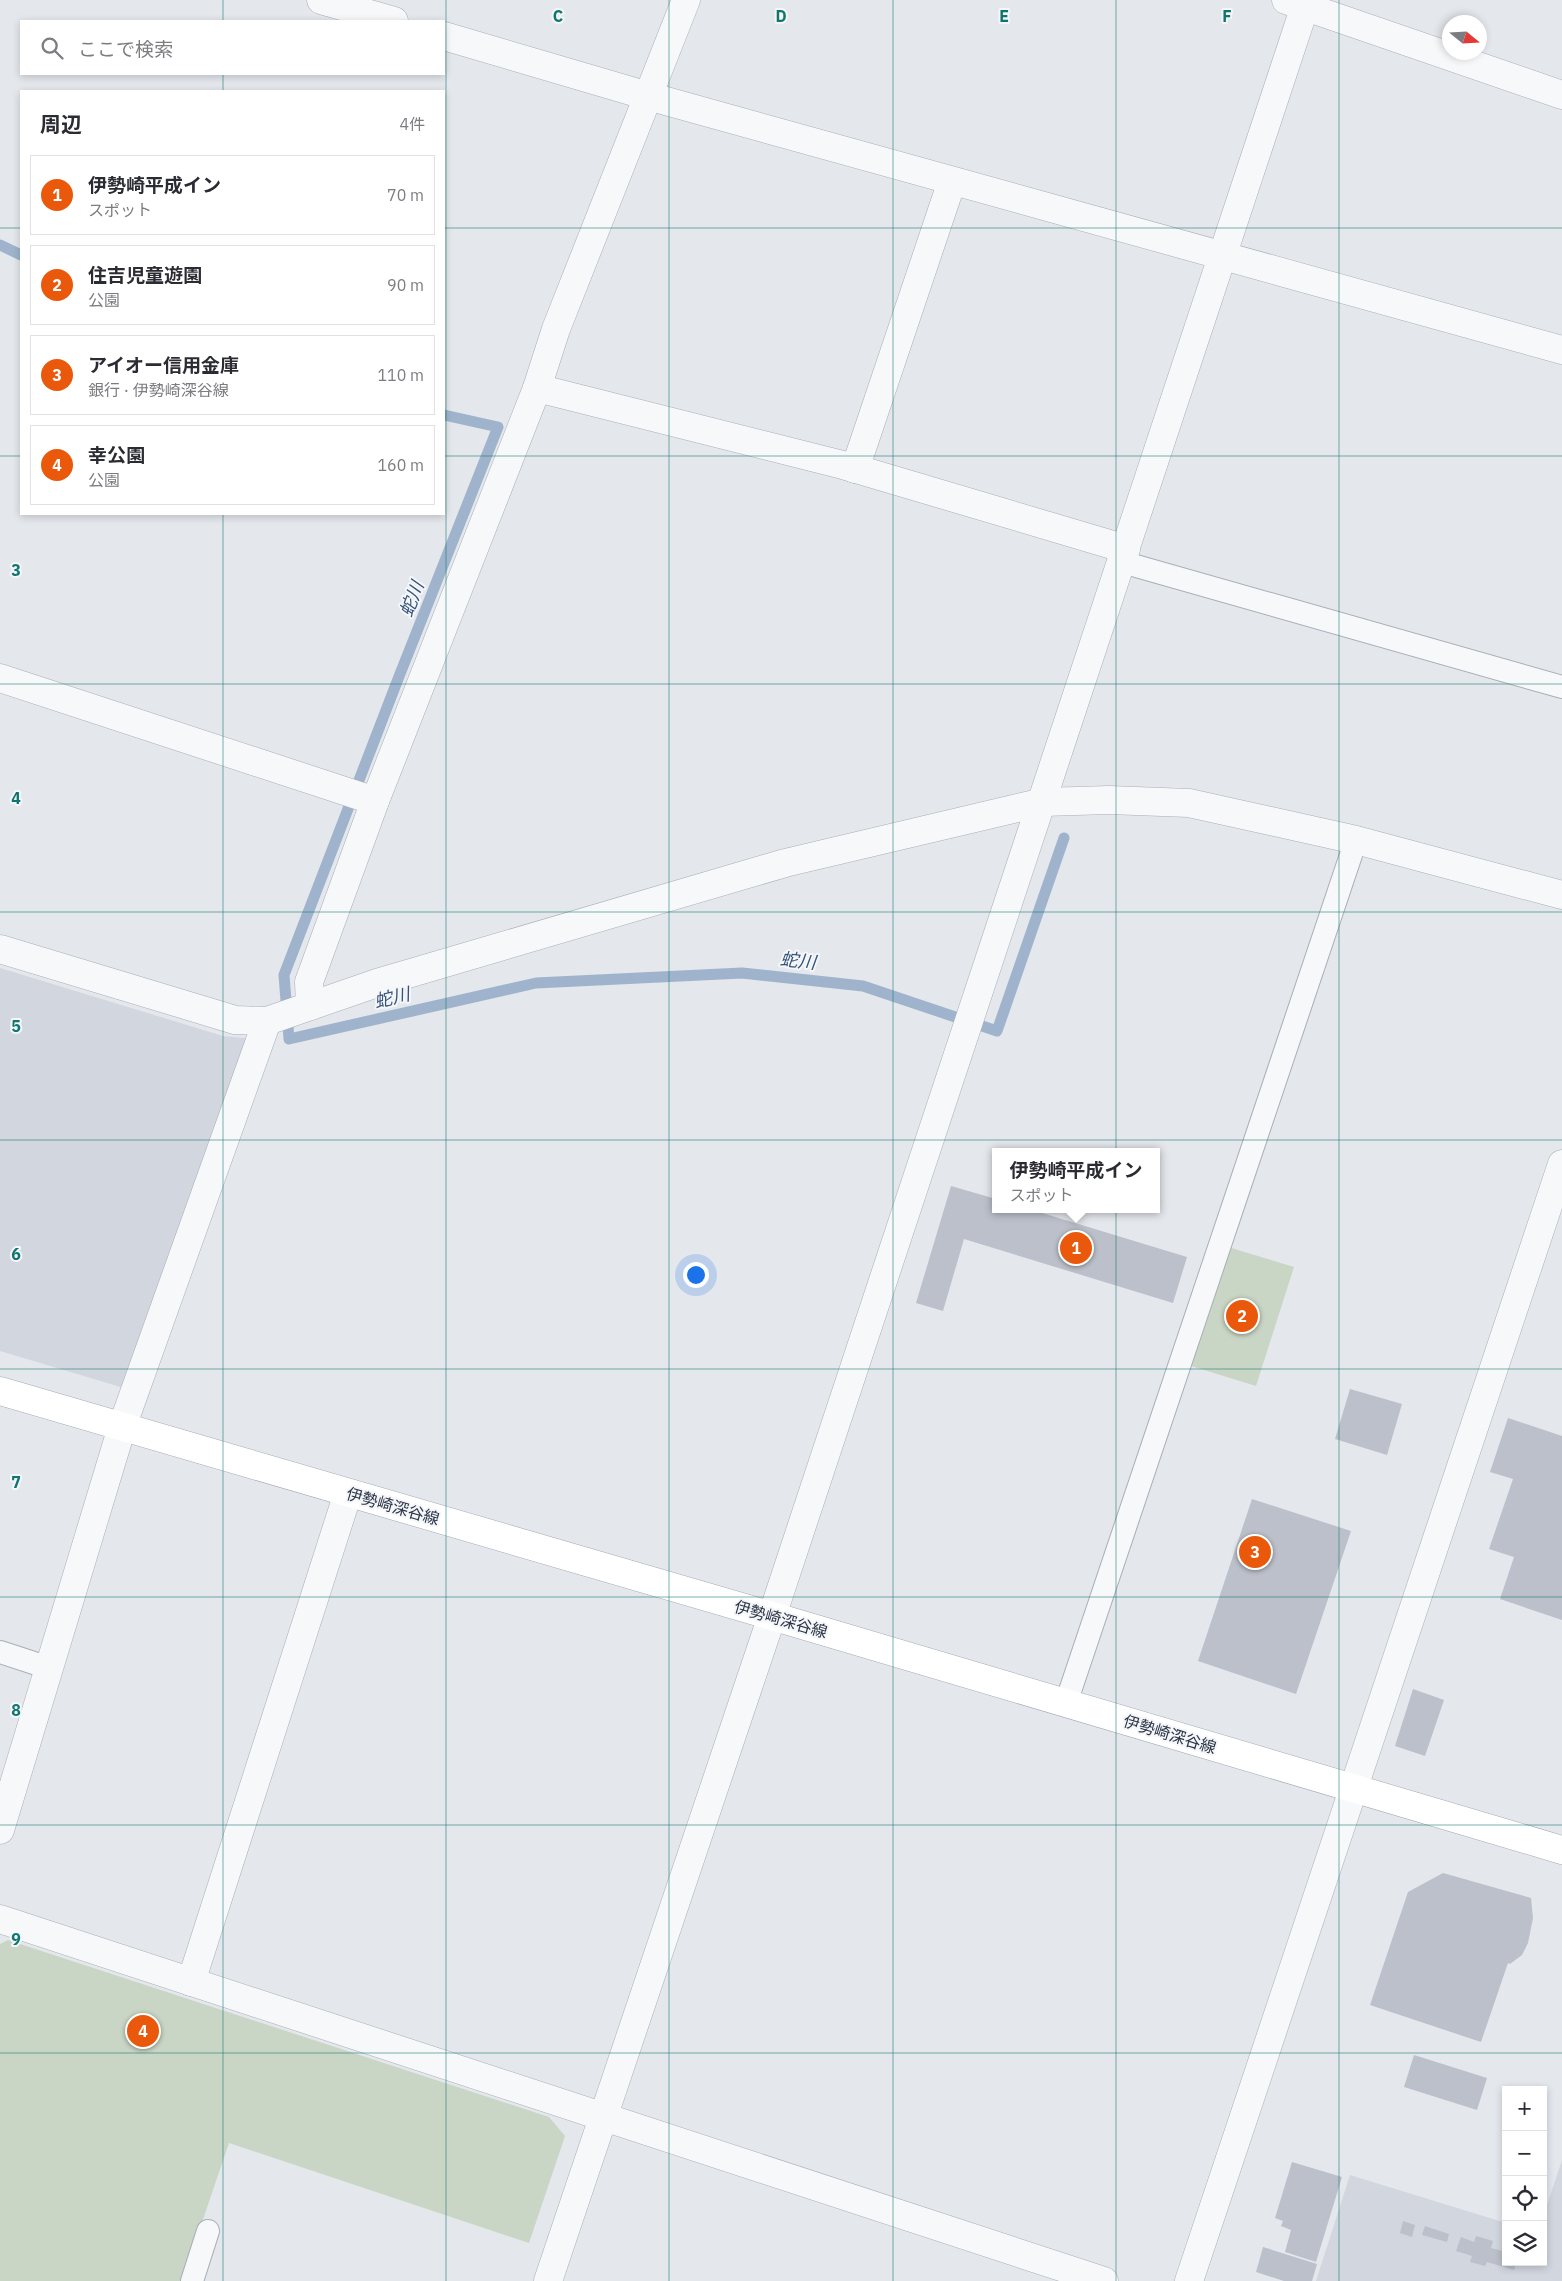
<!DOCTYPE html>
<html lang="ja">
<head>
<meta charset="utf-8">
<style>
	body { margin:0; font-family:"IBM Plex Sans","Noto Sans JP",sans-serif; background:#f2f2f3; color:#2b2b33 }
	.controls { position:absolute; right:15px; bottom:15px; display:grid; overflow:hidden; border-radius:0px; box-shadow:0 2px 8px #0003 }
	.controls button { width:45px; height:45px; display:grid; place-items:center; padding:0; border:0; border-bottom:1px solid #e1e1e2; background:#fff; color:#2b2b33; font:25px sans-serif }
	.compass { position:absolute; left:1442px; top:15px; width:45px; height:45px; border-radius:50%; background:#fff; box-shadow:0 2px 8px #0003; rotate:108deg }
	.you { position:absolute; left:695px; top:1274px; width:18px; height:18px; margin:-12px; border:4px solid #fff; border-radius:50%; background:#1a73e8; box-shadow:0 0 0 8px #1a73e833 }
	.badge { display:grid; place-items:center; width:32px; height:32px; border-radius:50%; background:#ea580c; color:#fff; font-size:16px; font-weight:700 }
	.pin { position:absolute; translate:-50% -50%; border:2px solid #fff; box-shadow:0 1px 5px #0006 }
	.popup { position:absolute; left:992px; top:1148px; width:168px; height:65px; box-sizing:border-box; display:grid; place-content:center; border-radius:0px; background:#fff; filter:drop-shadow(0 1px 4px #0005); font-size:16px; white-space:nowrap; color:#7c7c81 }
	.popup b { font-size:19px; color:#2b2b33 }
	.popup::after { content:''; position:absolute; left:50%; top:100%; margin-left:-10px; border:10px solid transparent; border-top-color:#fff }
	.list { margin:0; padding:0; list-style:none }
	h2 { display:flex; justify-content:space-between; align-items:center; height:65px; margin:0; padding:0 20px; font-size:21px }
	h2 small { font-size:16px; font-weight:400; color:#7c7c81 }
	.list li { display:grid; grid-template-columns:32px 1fr auto; gap:15px; align-items:center; box-sizing:border-box; height:80px; margin:0 10px 10px; padding:0 10px; border:1px solid #e1e1e2; border-radius:0px }
	.list b { display:block; font-size:19px; white-space:nowrap }
	.list p { margin:0; font-size:16px; white-space:nowrap; color:#7c7c81 }
	.list em { font-size:16px; font-style:normal; color:#7c7c81 }
	.icon { flex:none; width:28px; height:28px; fill:none; stroke:currentColor; stroke-width:2; stroke-linecap:round; stroke-linejoin:round }
	.map { position:relative; flex:none; width:1562px; height:2281px; overflow:hidden }
	.search { position:absolute; background:#fff; box-shadow:0 2px 8px #0003; left:20px; top:20px; width:425px; height:55px; display:flex; align-items:center; gap:12px; box-sizing:border-box; padding:0 18px; border-radius:0px; color:#7c7c81; font-size:19px }
	.panel { position:absolute; background:#fff; box-shadow:0 2px 8px #0003; left:20px; top:90px; width:425px; height:425px; border-radius:0px }
	.map>svg:first-child { display:block }
	.built { fill:#d2d6de }
	.green { fill:#c9d6c5 }
	.lines { fill:none; stroke-linecap:round; stroke-linejoin:round }
	.stream { stroke:#9fb4cc; stroke-width:11 }
	.building { fill:#bbc0ca }
	.service-casing { stroke:#a9aeb7; stroke-width:24 }
	.minor-casing { stroke:#a9aeb7; stroke-width:29 }
	.tertiary-casing { stroke:#a9aeb7; stroke-width:29 }
	.primary-casing { stroke:#a3abb8; stroke-width:29 }
	.service { stroke:#f7f8fa; stroke-width:22 }
	.minor { stroke:#f7f8fa; stroke-width:28 }
	.tertiary { stroke:#f7f8fa; stroke-width:28 }
	.primary { stroke:#fff; stroke-width:28 }
	.grid { fill:none; stroke:#0f766e; stroke-width:1; stroke-opacity:0.55 }
	.labels { text-anchor:middle; stroke-width:4; stroke-linejoin:round; paint-order:stroke }
	.street-label { font-size:16px; fill:#2b3445; stroke:#f4f6f9 }
	.water-label { font-size:18px; font-style:italic; fill:#34527a; stroke:#f4f6f9 }
	.grid-label { font-size:16px; text-anchor:middle; font-weight:bold; fill:#0f766e; stroke:#f4f6f9; stroke-width:4; stroke-linejoin:round; paint-order:stroke }
</style>
</head>
<body>
<div class="map">
<svg width="1562" height="2281" viewBox="0 0 1562 2281">
	<rect width="100%" height="100%" fill="#e4e7ec"/>
	<g class="built">
		<path d="M0 968 223 1036 253 1039 124 1388 0 1351Z"/>
		<path d="M1562 2160V2281H1316L1350 2175 1506 2223V2262H1543V2217Z"/>
	</g>
	<g class="green">
		<path d="M1228 1247 1294 1267 1256 1386 1191 1366Z"/>
		<path d="M8 1940 549 2117 565 2136 529 2243 229 2143 182 2281H0V1944Z"/>
	</g>
	<g class="lines">
		<g class="stream">
			<path d="M0 245 21 255"/>
			<path d="M444 415 498 427 398 679 284 975 289 1039 536 983 742 973 863 986 997 1031 1064 838"/>
		</g>
	</g>
	<g class="building">
		<path d="M951 1186 996 1199V1209H1029L1187 1257 1173 1303 964 1239 943 1311 916 1303Z"/>
		<path d="M1350 1389 1402 1404 1387 1455 1335 1439Z"/>
		<path d="M1508 1418 1562 1436V1620L1500 1599 1514 1557 1489 1549 1513 1479 1490 1472Z"/>
		<path d="M1252 1499 1351 1531 1296 1694 1198 1661Z"/>
		<path d="M1413 1689 1444 1700 1425 1756 1395 1746Z"/>
		<path d="M1443 1873 1531 1898 1533 1918 1528 1943 1522 1955 1510 1964 1508 1963 1481 2042 1370 2005 1408 1892Z"/>
		<path d="M1414 2055 1487 2078 1477 2110 1404 2087Z"/>
		<path d="M1292 2162 1342 2177 1316 2262 1285 2252 1291 2230 1281 2226 1283 2221 1275 2218Z"/>
		<path d="M1403 2221 1415 2225 1412 2237 1400 2233Z"/>
		<path d="M1425 2226 1449 2234 1447 2242 1422 2235Z"/>
		<path d="M1476 2236 1493 2241 1491 2248 1506 2252V2262H1517L1514 2270 1487 2262 1485 2266 1470 2262 1472 2256 1456 2251 1461 2237 1474 2242Z"/>
		<path d="M1263 2247 1317 2264 1312 2281H1284L1256 2272Z"/>
	</g>
	<g class="lines">
		<g class="service-casing">
			<g id="service">
				<path d="M1122 562 1562 687"/>
				<path d="M0 1652 49 1668"/>
				<path d="M1066 1703 1356 840"/>
				<path d="M192 2281 208 2231"/>
			</g>
		</g>
		<g class="minor-casing">
			<g id="minor">
				<path d="M321 0 394 21"/>
				<path d="M1286 0 1562 95"/>
				<path d="M444 36 648 96 1562 350"/>
				<path d="M537 388 843 465 1126 549"/>
				<path d="M855 469 952 181"/>
				<path d="M0 678 375 801"/>
				<path d="M310 1006 309 982 375 801 537 388 556 329 686 0"/>
				<path d="M772 1616 1307 0"/>
				<path d="M0 1830 122 1427 267 1021"/>
				<path d="M0 1919 1104 2281"/>
				<path d="M191 1982 348 1493"/>
			</g>
		</g>
		<g class="tertiary-casing">
			<g id="tertiary">
				<path d="M0 949 235 1020 267 1021 377 983 785 863 1043 802 1109 800 1189 803 1356 840 1562 895"/>
				<path d="M548 2281 772 1616"/>
				<path d="M1189 2281 1562 1164"/>
			</g>
		</g>
		<g class="primary-casing">
			<path id="primary" d="M0 1391 772 1616 1562 1850"/>
		</g>
		<use href="#service" class="service"/>
		<use href="#minor" class="minor"/>
		<use href="#tertiary" class="tertiary"/>
		<use href="#primary" class="primary"/>
	</g>
	<path class="grid" d="M223 0V21M446 0V2281M669 0V2281M893 0V2281M1116 0V2281M1339 0V2281M223 74V91M0 228H21M444 228H1562M0 456H21M444 456H1562M223 514V2281M0 684H1562M0 912H1562M0 1140H1562M0 1369H1562M0 1597H1562M0 1825H1562M0 2053H1562"/>
	<g class="labels">
		<g class="street-label">
			<text transform="translate(393 1506) rotate(16)" y="6">伊勢崎深谷線</text>
			<text transform="translate(781 1619) rotate(16)" y="6">伊勢崎深谷線</text>
			<text transform="translate(1170 1734) rotate(17)" y="6">伊勢崎深谷線</text>
		</g>
		<g class="water-label">
			<text transform="translate(412 599) rotate(-69)" y="6">蛇川</text>
			<text transform="translate(798 961) rotate(6)" y="6">蛇川</text>
			<text transform="translate(392 998) rotate(-13)" y="6">蛇川</text>
		</g>
	</g>
	<g class="grid-label">
		<text x="558" y="22">C</text>
		<text x="781" y="22">D</text>
		<text x="1004" y="22">E</text>
		<text x="1227" y="22">F</text>
		<text x="16" y="576">3</text>
		<text x="16" y="804">4</text>
		<text x="16" y="1032">5</text>
		<text x="16" y="1260">6</text>
		<text x="16" y="1488">7</text>
		<text x="16" y="1716">8</text>
		<text x="16" y="1945">9</text>
	</g>
</svg>
<div class="controls">
<button>+</button>
<button>−</button>
<button><svg class="icon" aria-label="locate" viewBox="0 0 24 24"><circle cx="12" cy="12" r="6"/><path d="M12 2v4M12 18v4M2 12h4M18 12h4"/></svg></button>
<button><svg class="icon" aria-label="layers" viewBox="0 0 24 24"><path d="M12 4l9 5-9 5-9-5zM3 14l9 5 9-5"/></svg></button>
</div>
<svg class="compass" viewBox="-18 -18 36 36"><path d="M0-13l5 13h-10z" fill="#e53935"/><path d="M0 13l5-13h-10z" fill="#7c7c81"/></svg>
<div class="you"></div>
<div class="pin badge" style="left:1076px;top:1248px">1</div>
<div class="popup"><b>伊勢崎平成イン</b>スポット</div>
<div class="pin badge" style="left:1242px;top:1316px">2</div>
<div class="pin badge" style="left:1255px;top:1552px">3</div>
<div class="pin badge" style="left:143px;top:2031px">4</div>
<div class="search"><svg class="icon" aria-label="search" viewBox="0 0 24 24"><circle cx="10" cy="10" r="6"/><path d="M15 15l6 6"/></svg>ここで検索</div>
<section class="panel">
<h2>周辺<small>4件</small></h2>
<ul class="list">
<li><span class="badge">1</span><div><b>伊勢崎平成イン</b><p>スポット</p></div><em>70 m</em></li>
<li><span class="badge">2</span><div><b>住吉児童遊園</b><p>公園</p></div><em>90 m</em></li>
<li><span class="badge">3</span><div><b>アイオー信用金庫</b><p>銀行 · 伊勢崎深谷線</p></div><em>110 m</em></li>
<li><span class="badge">4</span><div><b>幸公園</b><p>公園</p></div><em>160 m</em></li>
</ul>
</section>
</div>
</body>
</html>
